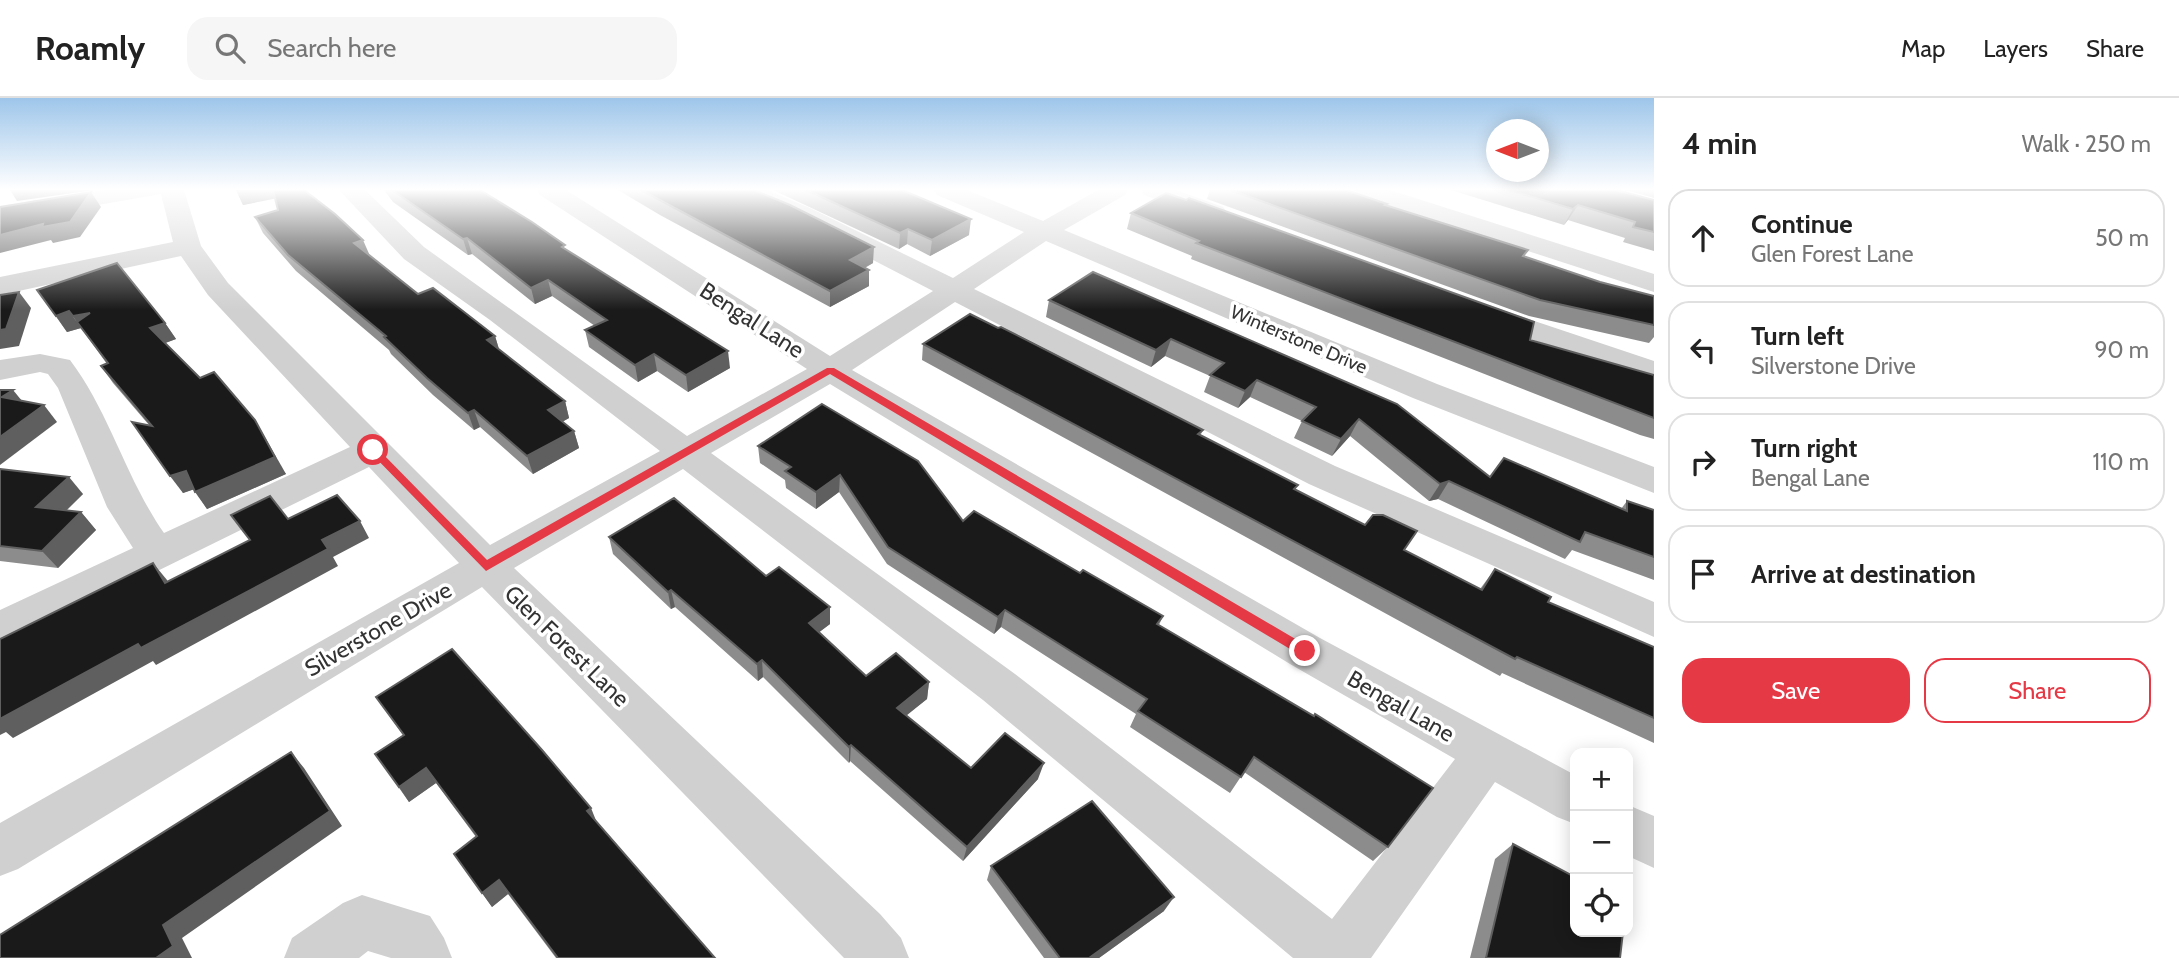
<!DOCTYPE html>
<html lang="en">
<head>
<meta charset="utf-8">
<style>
	body { margin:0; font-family:Cabin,sans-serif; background:#f6f6f6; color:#222 }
	.controls { position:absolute; right:21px; bottom:21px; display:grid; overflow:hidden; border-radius:14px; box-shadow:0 4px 18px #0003 }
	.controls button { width:63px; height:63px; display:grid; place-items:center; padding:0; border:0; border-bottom:2px solid #e0e0e0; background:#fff; color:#222; font:35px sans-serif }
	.compass { position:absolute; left:1486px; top:21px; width:63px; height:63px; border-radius:50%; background:#fff; box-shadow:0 4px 18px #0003; rotate:270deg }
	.stop { position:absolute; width:21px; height:21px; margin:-16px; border:5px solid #e63946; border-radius:50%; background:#fff }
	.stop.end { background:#e63946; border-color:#fff; box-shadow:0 2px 7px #0008 }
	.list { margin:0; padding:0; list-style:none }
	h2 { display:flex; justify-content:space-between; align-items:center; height:91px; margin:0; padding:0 28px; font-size:30px }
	h2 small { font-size:23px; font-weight:400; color:#767676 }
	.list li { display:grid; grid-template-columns:46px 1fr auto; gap:21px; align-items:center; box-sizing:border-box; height:98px; margin:0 14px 14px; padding:0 14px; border:2px solid #e0e0e0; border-radius:21px }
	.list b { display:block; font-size:26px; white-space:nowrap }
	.list p { margin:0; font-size:23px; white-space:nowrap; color:#767676 }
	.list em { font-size:23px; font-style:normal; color:#767676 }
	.actions { display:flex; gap:14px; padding:21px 28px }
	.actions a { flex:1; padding:16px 0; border:2px solid #e63946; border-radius:21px; text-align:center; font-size:24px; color:#e63946 }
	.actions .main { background:#e63946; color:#fff }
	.icon { flex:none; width:38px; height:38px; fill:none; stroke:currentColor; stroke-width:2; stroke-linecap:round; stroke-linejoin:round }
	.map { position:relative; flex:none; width:1654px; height:860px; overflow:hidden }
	header { display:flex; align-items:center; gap:42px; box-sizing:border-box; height:98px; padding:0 35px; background:#fff; border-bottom:2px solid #e0e0e0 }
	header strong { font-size:33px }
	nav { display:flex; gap:38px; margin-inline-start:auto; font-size:24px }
	.search { width:490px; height:63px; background:#f6f6f6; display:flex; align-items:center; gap:18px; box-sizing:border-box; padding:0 24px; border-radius:21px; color:#767676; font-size:26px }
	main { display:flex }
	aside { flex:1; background:#fff }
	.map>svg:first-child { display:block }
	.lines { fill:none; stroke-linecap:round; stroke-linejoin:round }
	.minor { fill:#d0d0d0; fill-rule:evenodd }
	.wall { fill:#8c8c8c }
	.shaded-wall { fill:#5f5f5f }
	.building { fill:#1a1a1a; stroke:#5f5f5f; stroke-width:2 }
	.route { fill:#e63946 }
	.labels { text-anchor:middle; stroke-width:7; stroke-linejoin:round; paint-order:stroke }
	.far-street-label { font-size:19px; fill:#333; stroke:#fff }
	.street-label { font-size:23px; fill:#333; stroke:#fff }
</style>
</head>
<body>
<header>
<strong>Roamly</strong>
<div class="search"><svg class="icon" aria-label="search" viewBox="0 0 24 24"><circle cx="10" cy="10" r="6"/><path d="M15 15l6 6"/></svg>Search here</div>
<nav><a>Map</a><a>Layers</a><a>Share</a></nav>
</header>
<main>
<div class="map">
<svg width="1654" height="860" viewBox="0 0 1654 860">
	<rect width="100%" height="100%" fill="#fff"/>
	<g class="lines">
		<g class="minor">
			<path d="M104 92H184L201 148 228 185 490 447 660 353 490 222 404 161 339 92H365L424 149 687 338 807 271 540 97 537 92H566L830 258 933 193 792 120 737 97 734 92H767L810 110 953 180 1024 134 937 97 934 92H967L1043 123 1098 92H1128L1125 97 1064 132 1437 286 1654 369V395L1413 300 1046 143 974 191 1335 368 1654 504V539L1309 386 955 204 852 272 1320 540 1575 677V726L1557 719 1495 684 1371 860H1293L983 602 683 371 514 470 880 816 901 840 909 860H844L482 489 18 771 0 778V725L459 465 369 369 15 543 0 548V512L133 450 107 409 58 290 48 276 40 274 0 282V262L40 256 70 262C110 315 126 381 164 435L350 349 208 197 181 158 0 197V179L173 144 161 96 0 124V108ZM830 286 1290 566 1455 661 1332 821 1015 576 711 355Z"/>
			<path d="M1141 92H1176L1223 109 1227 114 1223 119 1214 122 1205 119 1144 97Z"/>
			<path d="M1353 92H1390L1654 176V194L1356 97Z"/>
			<path d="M1484 206 1654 263V284L1474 221 1469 215 1474 209Z"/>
			<path d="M1628 707 1654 718V770L1628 758Z"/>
			<path d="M362 797 430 818 444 840 452 860H391L368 853 359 860H284L292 840 343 805Z"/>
		</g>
	</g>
	<g class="wall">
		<path d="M236 92H304L369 158 418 196 495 238 499 251 565 303 569 320 562 324 574 333 579 350 533 376 480 329 474 332 433 297 391 256 389 252 296 173 263 135 255 119 278 112 275 100 243 107Z"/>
		<path d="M384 92H480L566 151 730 270 688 294 657 273 638 284 589 249 585 232 595 228 552 198 535 206 472 156 468 157 393 104Z"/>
		<path d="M618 92H754L873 165 865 170 869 172V188L830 209 660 117Z"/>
		<path d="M773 92H902L969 137 930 158 907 146 899 151Z"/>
		<path d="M1210 92H1346L1387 106 1386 108 1528 152 1524 158 1600 184 1654 198V239L1649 245 1529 218 1207 101Z"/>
		<path d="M1451 92H1616L1654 102V153L1623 144 1625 140 1568 122 1564 127Z"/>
		<path d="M1626 92H1654V100Z"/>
		<path d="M1131 115 1530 242 1654 277V341L1640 337 1191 161 1192 158 1127 131Z"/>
		<path d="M1093 174 1490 379 1621 411 1627 403 1654 412V482L1572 452 1565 461 1438 401 1429 403 1350 338 1332 358 1294 340 1302 323 1250 299 1238 310 1204 294 1210 278 1165 258 1151 269 1046 219 1049 202Z"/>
		<path d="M37 192 165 225 176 241 165 245 286 376 207 411 194 391 183 395 149 327 113 285 101 268 107 266 81 230 67 234Z"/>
		<path d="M923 246 1203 332 1200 338 1295 392 1404 452 1480 491 1495 471 1548 504 1654 549V645L1502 575 1500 578 922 262Z"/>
		<path d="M822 306 963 423 1080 475 1163 518 1159 527 1388 749 1373 763 1244 674 1230 695 1130 629 1136 616 1001 529 994 536 887 466 839 394 816 411 786 390 785 382 760 365 758 348Z"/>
		<path d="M0 371 83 396 66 413 81 414 96 432 58 470 0 463Z"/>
		<path d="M609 439 766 478 830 526 819 534 866 578 929 584 927 601 906 617 971 670 1038 681 963 763 850 663 849 665 763 579 758 583 675 509 671 511 613 456Z"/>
		<path d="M376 599 597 725 715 860H556L508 796 492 809 454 756 476 739 436 685 409 704 375 656 403 637Z"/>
		<path d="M1513 746 1620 860H1470L1495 761Z"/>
		<path d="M991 768 1164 813 1099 860H1044L987 782Z"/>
	</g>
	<g class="shaded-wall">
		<path d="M10 92H94L17 103Z"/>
		<path d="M236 92H274L278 100 243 107Z"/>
		<path d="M91 94 101 109 80 139 53 145 51 142 0 155V137Z"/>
		<path d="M1578 107 1568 122 1564 127 1573 111Z"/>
		<path d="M971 121 969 137 930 158 932 142Z"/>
		<path d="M908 131 907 146 899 151 900 135Z"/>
		<path d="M467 140 472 156 468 157 463 141Z"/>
		<path d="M363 142 370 158 354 145Z"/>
		<path d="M874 149 873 165 849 178 850 162Z"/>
		<path d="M869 172V188L830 209V193Z"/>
		<path d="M548 182 552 198 535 206 531 190Z"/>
		<path d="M19 194 31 210 19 248 0 251V232Z"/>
		<path d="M69 213 81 230 67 234 56 218Z"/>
		<path d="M90 215 77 224 84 235 73 218Z"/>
		<path d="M165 225 176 241 160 247 150 230Z"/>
		<path d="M495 238 500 255 487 242Z"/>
		<path d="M1171 241 1165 258 1151 269 1156 252Z"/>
		<path d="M728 253 730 270 688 294 686 277Z"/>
		<path d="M654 256 657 273 638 284 635 267Z"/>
		<path d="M1257 282 1250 299 1238 310 1245 293Z"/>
		<path d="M13 292 27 309 2 299Z"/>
		<path d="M565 303 569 320 553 329 548 312Z"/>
		<path d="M44 307 57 324 0 367V339Z"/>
		<path d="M474 312 480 329 474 332 468 315Z"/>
		<path d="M1359 321 1350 338 1332 358 1341 341Z"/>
		<path d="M255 322 286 376 207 411 195 394Z"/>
		<path d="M574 333 579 350 533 376 527 358Z"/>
		<path d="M186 373 198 390 183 395 170 378Z"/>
		<path d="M840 377 839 394 816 411V394Z"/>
		<path d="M69 379 83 396 51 427 36 409Z"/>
		<path d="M1449 383 1438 401 1429 403 1440 386Z"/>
		<path d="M81 414 96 432 58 470 42 453Z"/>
		<path d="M360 423 369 440 333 459 338 468 156 567 153 563 13 640 6 634 0 637V621L322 442Z"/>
		<path d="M153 465 167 482 179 502 165 485Z"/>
		<path d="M671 492 675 509 671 511 668 494Z"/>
		<path d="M830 509V526L809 542V525Z"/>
		<path d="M1005 512 1001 529 994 536 998 519Z"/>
		<path d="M762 562 763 579 758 583 757 566Z"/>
		<path d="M929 584 927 601 896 626 897 610Z"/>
		<path d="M851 647 850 663 849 665V649Z"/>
		<path d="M291 654 304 670 342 728 182 840 192 860H156L163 827Z"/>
		<path d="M1044 665 1038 681 963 763 967 749Z"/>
		<path d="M426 670 436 685 409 704 399 689Z"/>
		<path d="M591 710 597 725 587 713Z"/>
		<path d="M499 782 508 796 492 809 482 795Z"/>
		<path d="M1174 799 1164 813 1099 860H1089Z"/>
	</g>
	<g class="building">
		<path d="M273 92H304L335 116 363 142 354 145 418 196 433 190 495 238 487 242 565 303 548 312 574 333 527 358 474 312 468 315 427 280 384 239 386 238 288 157 255 119 278 112Z"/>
		<path d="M392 92H480L532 124 565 147 562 149 728 253 686 277 654 256 635 267 585 232 607 222 548 182 531 190 467 140 463 141Z"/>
		<path d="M641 92H754L790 107 874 149 850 162 869 172 830 193Z"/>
		<path d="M806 92H902L971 121 932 142 908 131 900 135Z"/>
		<path d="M1230 92H1346L1387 106 1385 107 1528 152 1523 158 1600 184 1654 198V227L1540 202Z"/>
		<path d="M1509 92H1616L1654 102V134L1633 129 1635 124 1578 107 1573 111Z"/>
		<path d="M91 94 70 124 42 129 43 126 0 137V109Z"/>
		<path d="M1166 95 1186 102 1189 100 1534 224 1530 242 1654 277V320L1196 145 1199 143 1131 115Z"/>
		<path d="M117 165 165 225 150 230 200 280 214 274 255 322 275 359 195 394 186 373 170 378 132 324 152 328 101 268 108 265 77 224 90 215 73 218 69 213 56 218 37 192Z"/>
		<path d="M1093 174 1397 306 1490 379 1504 360 1627 413V403L1654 412V459L1585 434 1580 444 1449 383 1440 386 1359 321 1341 341 1302 323 1316 309 1257 282 1245 293 1210 277 1224 265 1171 241 1156 252 1049 202Z"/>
		<path d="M19 194 6 231 0 232V197Z"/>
		<path d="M970 216 998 230 1001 229 1203 332 1198 336 1298 387 1294 391 1365 427 1373 417H1383L1417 433 1404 452 1482 492 1495 471 1551 499 1548 504 1654 549V620L1517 559 1515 561 923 246Z"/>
		<path d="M0 292H13L2 299 44 307 0 339Z"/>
		<path d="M822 306 918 363 963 423 974 413 1080 475 1083 472 1163 518 1157 526 1314 618 1315 616 1433 690 1388 749 1254 659 1241 679 1138 613 1147 601 1005 512 998 519 888 449 840 377 816 394 785 373 791 369 758 348Z"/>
		<path d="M0 371 69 379 36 409 81 414 42 453 0 448Z"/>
		<path d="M337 397 360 423 322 442 328 451 141 550 138 546 0 621V541L153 465 165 485 250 442 231 417 270 398 288 421Z"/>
		<path d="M674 400 766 478 779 469 830 509 809 525 866 578 896 555 929 584 897 610 971 670 1005 635 1044 665 967 749 851 647 849 649 762 562 757 566 671 492 668 494 609 439Z"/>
		<path d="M452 551 542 652 591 710 587 713 715 860H558L499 782 482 795 454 756 477 738 426 670 399 689 375 656 404 637 376 599Z"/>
		<path d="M291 654 330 713 163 827 173 848 156 860H0V837Z"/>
		<path d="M1092 703 1174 799 1089 860H1060L991 768Z"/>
		<path d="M1513 746 1575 779V834H1623L1620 860H1486Z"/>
	</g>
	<linearGradient id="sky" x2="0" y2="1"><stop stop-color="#9ec6ea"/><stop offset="0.43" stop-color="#fff"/><stop offset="1" stop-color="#fff" stop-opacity="0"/></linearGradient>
	<rect width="1654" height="212" fill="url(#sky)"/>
	<path class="route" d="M827 270H834L1309 549V557H1300L830 276 486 473 368 352 377 350 487 462Z"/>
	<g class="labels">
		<g class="far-street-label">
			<text transform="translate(1299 241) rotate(23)" y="7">Winterstone Drive</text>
		</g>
		<g class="street-label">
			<text transform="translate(752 222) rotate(33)" y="8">Bengal Lane</text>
			<text transform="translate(378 531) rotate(-30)" y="8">Silverstone Drive</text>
			<text transform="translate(567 548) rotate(44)" y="8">Glen Forest Lane</text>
			<text transform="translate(1401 608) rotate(30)" y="8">Bengal Lane</text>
		</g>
	</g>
</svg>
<div class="controls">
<button>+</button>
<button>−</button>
<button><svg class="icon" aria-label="locate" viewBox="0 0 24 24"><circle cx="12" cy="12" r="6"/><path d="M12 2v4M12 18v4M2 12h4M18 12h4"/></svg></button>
</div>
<svg class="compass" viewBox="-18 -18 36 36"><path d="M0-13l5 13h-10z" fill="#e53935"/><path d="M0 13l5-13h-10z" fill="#767676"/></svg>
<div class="stop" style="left:373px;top:352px"></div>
<div class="stop end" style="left:1305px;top:553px"></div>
</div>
<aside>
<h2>4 min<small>Walk · 250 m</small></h2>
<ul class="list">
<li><svg class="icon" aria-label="ahead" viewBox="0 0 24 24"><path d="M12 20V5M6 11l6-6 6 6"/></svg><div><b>Continue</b><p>Glen Forest Lane</p></div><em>50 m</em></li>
<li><svg class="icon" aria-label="left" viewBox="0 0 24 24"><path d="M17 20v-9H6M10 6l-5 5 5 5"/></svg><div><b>Turn left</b><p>Silverstone Drive</p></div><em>90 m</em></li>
<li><svg class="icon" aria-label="right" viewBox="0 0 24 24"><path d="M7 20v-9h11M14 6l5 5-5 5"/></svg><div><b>Turn right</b><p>Bengal Lane</p></div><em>110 m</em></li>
<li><svg class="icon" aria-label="arrive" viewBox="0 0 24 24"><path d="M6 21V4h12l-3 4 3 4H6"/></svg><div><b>Arrive at destination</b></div></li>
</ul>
<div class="actions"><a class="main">Save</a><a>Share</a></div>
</aside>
</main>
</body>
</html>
